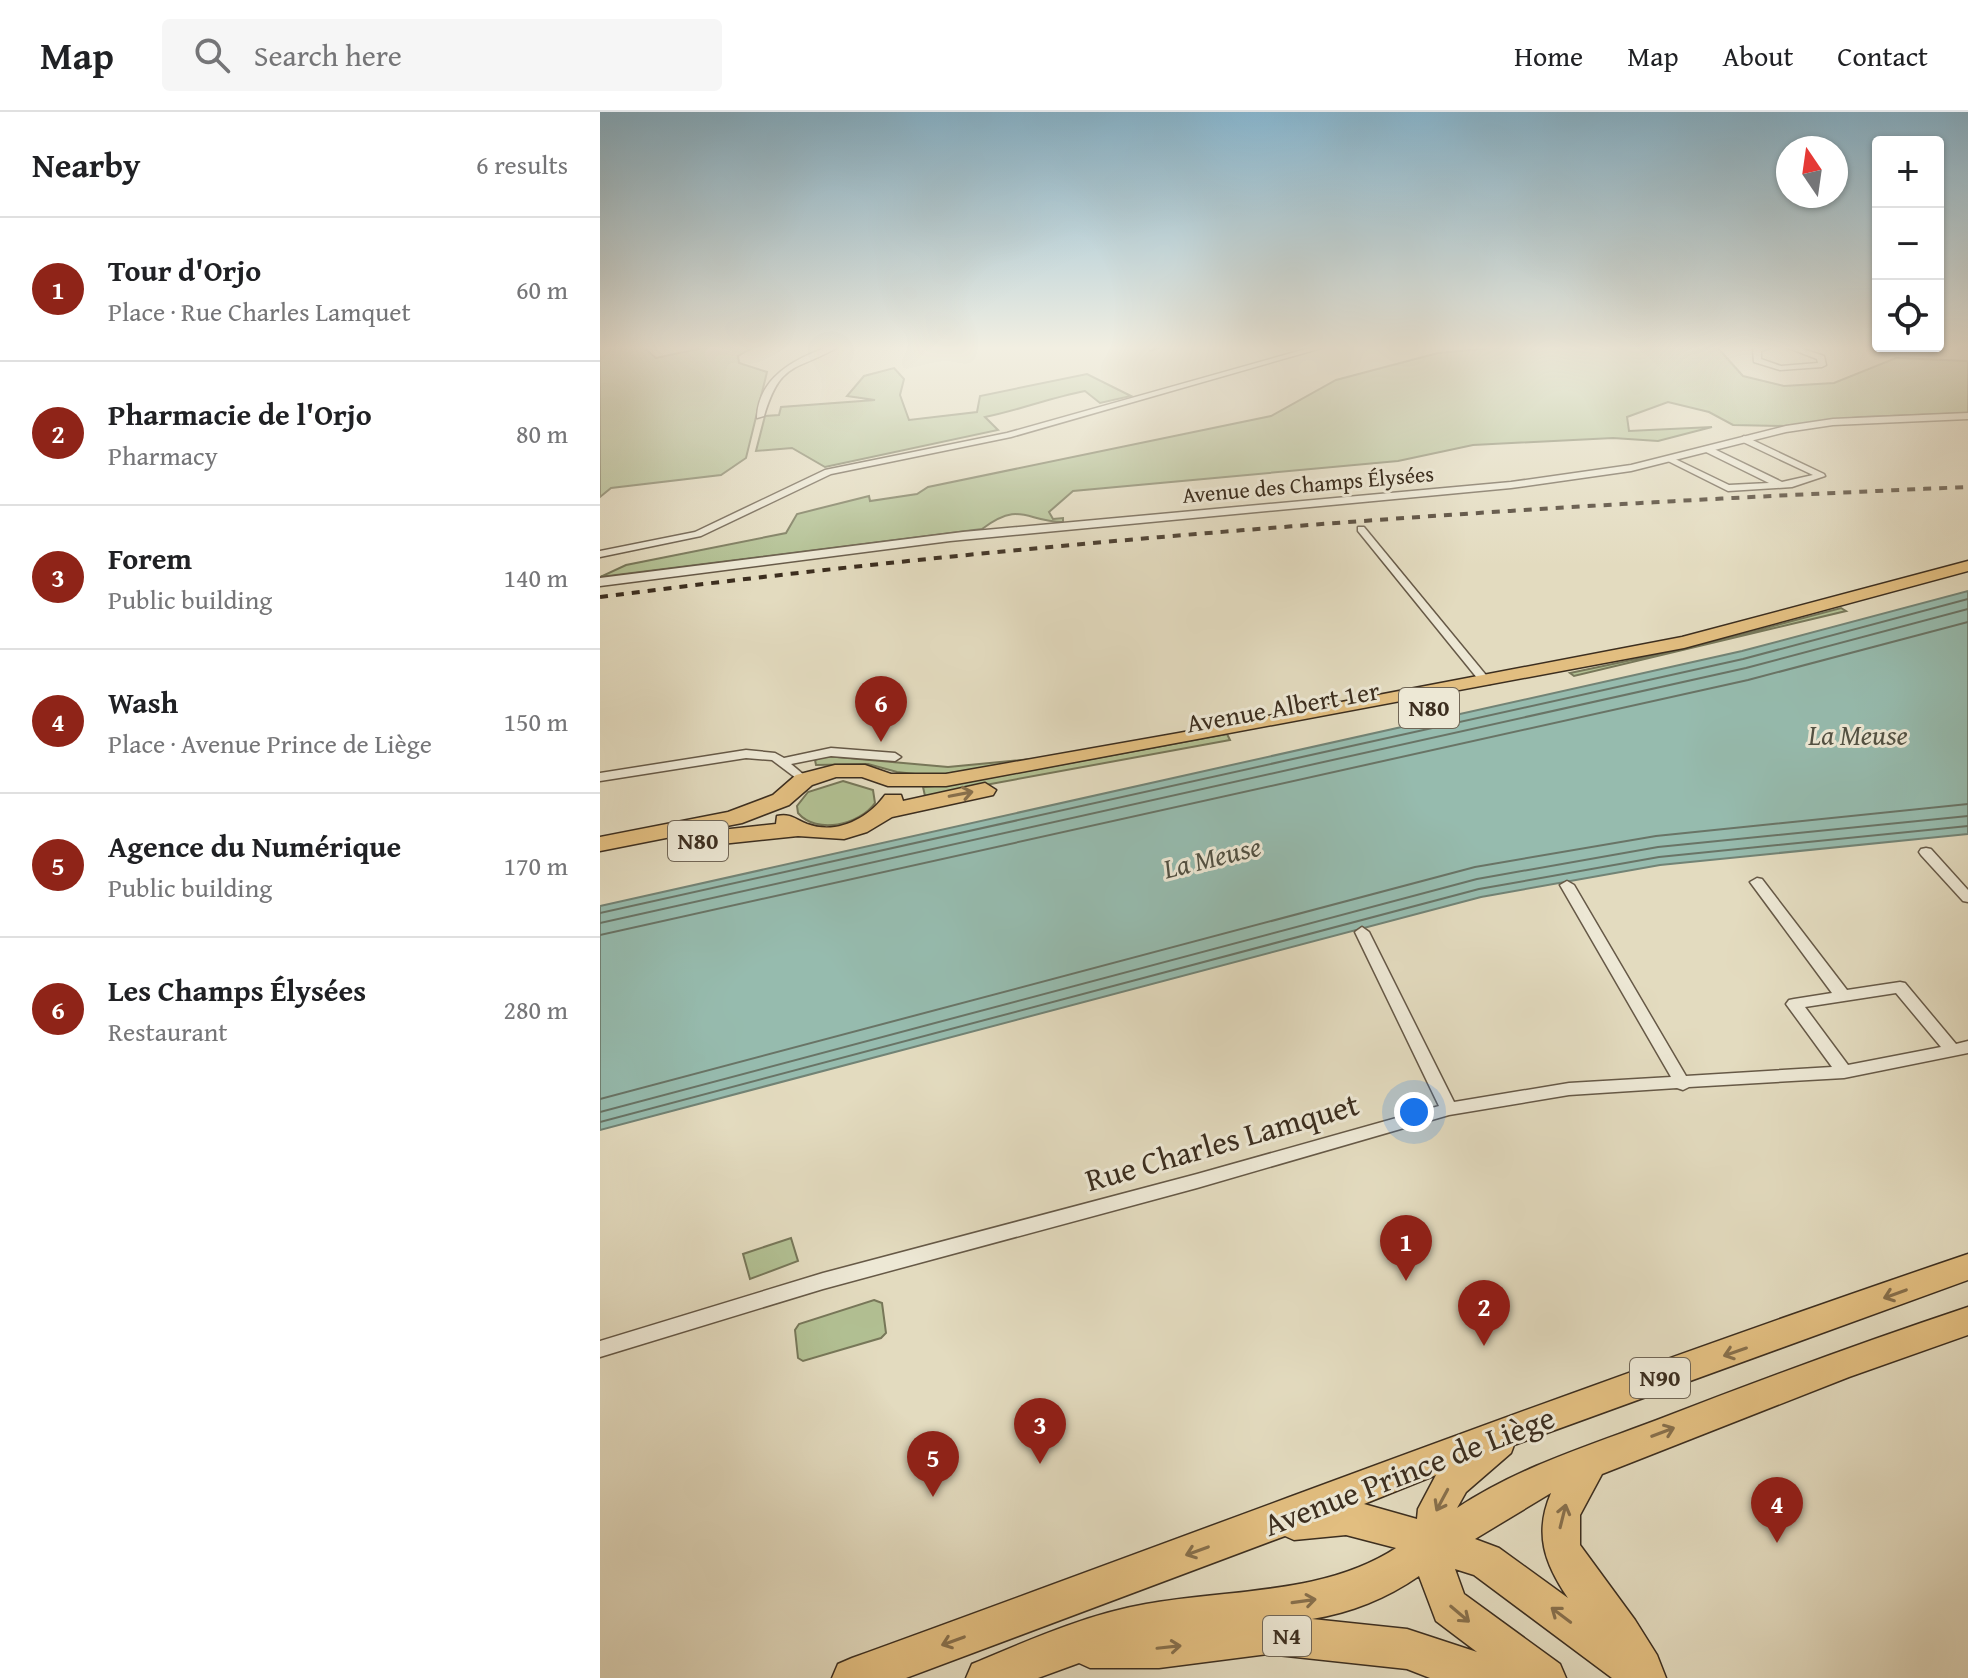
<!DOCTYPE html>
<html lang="en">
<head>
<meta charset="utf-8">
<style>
	body { margin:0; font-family:"Gentium Book Plus",serif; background:#f6f6f6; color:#202124 }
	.controls { position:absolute; right:24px; top:24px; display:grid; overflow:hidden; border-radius:8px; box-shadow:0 2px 6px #0004 }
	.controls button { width:72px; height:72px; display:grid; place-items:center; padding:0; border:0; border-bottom:2px solid #e0e0e0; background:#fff; color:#202124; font:40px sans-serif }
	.compass { position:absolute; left:1176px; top:24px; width:72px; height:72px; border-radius:50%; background:#fff; box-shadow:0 2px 6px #0004; rotate:347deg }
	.you { position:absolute; left:814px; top:1000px; width:28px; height:28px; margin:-20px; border:6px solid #fff; border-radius:50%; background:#1a73e8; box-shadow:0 0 0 12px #1a73e833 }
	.badge { display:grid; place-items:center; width:52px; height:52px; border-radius:50%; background:#8f2418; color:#fff; font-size:26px; font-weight:700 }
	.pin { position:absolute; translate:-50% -66px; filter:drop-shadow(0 2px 4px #0008) }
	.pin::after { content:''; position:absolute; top:42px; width:28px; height:24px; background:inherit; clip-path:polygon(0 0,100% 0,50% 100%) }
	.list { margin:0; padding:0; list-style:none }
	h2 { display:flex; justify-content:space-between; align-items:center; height:104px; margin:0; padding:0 32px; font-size:34px }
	h2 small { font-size:26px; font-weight:400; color:#757577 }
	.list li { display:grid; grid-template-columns:52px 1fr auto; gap:24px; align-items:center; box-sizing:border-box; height:144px; padding:0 32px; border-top:2px solid #e0e0e0 }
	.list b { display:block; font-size:30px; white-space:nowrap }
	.list p { margin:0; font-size:26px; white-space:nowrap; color:#757577 }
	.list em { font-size:26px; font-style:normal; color:#757577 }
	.icon { flex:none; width:44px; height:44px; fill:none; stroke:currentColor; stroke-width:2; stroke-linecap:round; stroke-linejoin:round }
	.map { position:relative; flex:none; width:1368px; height:1566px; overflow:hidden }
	header { display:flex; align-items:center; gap:48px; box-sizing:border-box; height:112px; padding:0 40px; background:#fff; border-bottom:2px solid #e0e0e0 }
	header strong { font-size:38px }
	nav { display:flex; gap:44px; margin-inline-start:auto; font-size:28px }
	.search { width:560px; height:72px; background:#f6f6f6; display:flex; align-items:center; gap:20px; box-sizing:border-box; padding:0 28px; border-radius:8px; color:#757577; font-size:30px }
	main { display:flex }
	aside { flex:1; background:#fff }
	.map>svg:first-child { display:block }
	.green { fill:#b2c093; stroke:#777759; stroke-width:2 }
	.water { fill:#96bbae; stroke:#728375; stroke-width:2 }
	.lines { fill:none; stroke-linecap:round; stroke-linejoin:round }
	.shore { stroke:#697466; stroke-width:2 }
	.minor-casing { stroke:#665947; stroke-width:3 }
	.tertiary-casing { stroke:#665947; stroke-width:3 }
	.primary-casing { stroke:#3c2e1f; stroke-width:3 }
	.minor { fill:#ede8d5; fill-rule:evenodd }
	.tertiary { fill:#ede8d5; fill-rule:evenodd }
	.primary { fill:#e2be80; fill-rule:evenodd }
	.rail { stroke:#3c2e1f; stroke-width:4; stroke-dasharray:8 8; stroke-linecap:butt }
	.oneway { stroke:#876f4b }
	.labels { text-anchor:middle; stroke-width:6; stroke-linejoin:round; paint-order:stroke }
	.far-street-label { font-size:22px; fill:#3c2e1f; stroke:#ede8d5 }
	.shield { fill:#ede8d5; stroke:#716656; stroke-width:2 }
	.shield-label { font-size:24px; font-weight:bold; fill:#3c2e1f }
	.street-label { font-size:26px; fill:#3c2e1f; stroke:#ede8d5 }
	.water-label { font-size:28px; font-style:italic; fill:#525143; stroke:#ede8d5 }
	.near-street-label { font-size:32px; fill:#3c2e1f; stroke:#ede8d5 }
</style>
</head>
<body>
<header>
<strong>Map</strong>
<div class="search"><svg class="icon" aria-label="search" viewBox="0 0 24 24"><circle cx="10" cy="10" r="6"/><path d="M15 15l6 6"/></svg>Search here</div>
<nav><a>Home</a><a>Map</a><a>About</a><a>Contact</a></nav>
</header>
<main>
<aside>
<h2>Nearby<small>6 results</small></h2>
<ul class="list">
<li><span class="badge">1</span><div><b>Tour d'Orjo</b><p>Place · Rue Charles Lamquet</p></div><em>60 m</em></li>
<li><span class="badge">2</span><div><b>Pharmacie de l'Orjo</b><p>Pharmacy</p></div><em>80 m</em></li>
<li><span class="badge">3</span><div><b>Forem</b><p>Public building</p></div><em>140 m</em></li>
<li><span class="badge">4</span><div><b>Wash</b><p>Place · Avenue Prince de Liège</p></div><em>150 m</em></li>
<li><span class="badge">5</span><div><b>Agence du Numérique</b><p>Public building</p></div><em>170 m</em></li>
<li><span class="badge">6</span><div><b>Les Champs Élysées</b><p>Restaurant</p></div><em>280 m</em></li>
</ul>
</aside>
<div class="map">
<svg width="1368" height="1566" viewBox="0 0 1368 1566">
	<rect width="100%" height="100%" fill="#e3dbbf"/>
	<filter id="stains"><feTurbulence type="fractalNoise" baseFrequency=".0025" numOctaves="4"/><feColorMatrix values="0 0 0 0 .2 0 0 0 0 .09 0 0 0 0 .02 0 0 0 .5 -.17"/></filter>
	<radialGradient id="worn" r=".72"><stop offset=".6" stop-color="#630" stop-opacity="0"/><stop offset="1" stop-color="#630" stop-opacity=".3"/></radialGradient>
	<g class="green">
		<path d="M0 235H43L56 246 107 235H154L138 244 139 251 167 260 146 346 121 363 11 376 0 385Z"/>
		<path d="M904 235H1117L1143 264 1184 274 1234 271 1296 246 1368 249V301L1260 305 1185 314 1133 313 1109 300 1068 290 1027 305 1029 319 1112 315 1058 329 1013 326 873 333 798 349 473 379 449 400 453 407 463 406V410C426 410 421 388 382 417L0 465 26 453 186 421 197 402 269 384 270 389 317 382 328 375 671 304 736 268 838 241Z"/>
		<path d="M294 256 304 267 300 283 309 308 377 300 380 284 487 262 531 284 500 291 485 279C449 286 420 298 385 305L398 318 225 355 192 336 156 339 165 304 179 303 181 295 275 288 247 284 264 264Z"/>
		<path d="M1241 496 1246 499 974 564 970 561 1098 534Z"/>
		<path d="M627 622 630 628 325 684 323 675 356 672Z"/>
		<path d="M225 644 348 655 442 646 333 664 297 660 268 652 216 653 215 648Z"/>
		<path d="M243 669 273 678 275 691C259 713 217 723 198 701L197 694 208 680Z"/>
		<path d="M191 1126 198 1149 150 1167 143 1142Z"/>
		<path d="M274 1188 282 1191 286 1221 281 1226 203 1249 198 1246 195 1218 199 1212Z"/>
	</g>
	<path class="water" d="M1368 479V722L1060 753 881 785 0 1018V794L1142 539Z"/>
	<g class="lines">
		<g class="shore">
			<path d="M0 801 1143 547 1368 487"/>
			<path d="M0 811 1146 556 1368 497"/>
			<path d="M0 823 1148 568 1368 510"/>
			<path d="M0 987 875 755 1056 724 1368 692"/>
			<path d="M0 1000 877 767 1058 735 1368 704"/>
			<path d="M0 1010 879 777 1059 745 1368 714"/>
		</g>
		<g class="minor-casing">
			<g id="minor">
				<path d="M228 235H238C195 260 181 248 164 304L157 306C158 266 194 247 228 235Z"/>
				<path d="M548 235H558L551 238Z"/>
				<path d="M713 235H725L411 325 231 362 101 424 0 445V439L95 420 225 358 407 321Z"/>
				<path d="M1160 235H1172L1161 239V247L1181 254 1218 251 1217 247 1186 235H1197L1224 244 1226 253 1222 255 1180 258 1154 250 1153 238Z"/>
				<path d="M1144 324 1224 362 1225 364 1192 375 1128 379 1064 347 1071 345 1129 373 1169 371 1104 339V335H1110L1182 370 1213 363 1141 329 1140 327Z"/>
				<path d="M758 415H764L890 568V572H882L758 419Z"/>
				<path d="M231 636 295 641 301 645 295 649 231 644 191 652 210 668 204 672 172 648 146 646 0 669V661L146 638 175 641 184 646Z"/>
				<path d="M1326 736 1331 737 1368 778V790L1363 789 1321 743 1319 740 1321 737Z"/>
				<path d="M1157 766 1162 767 1247 878 1300 870 1305 871 1356 932 1368 929V941L1244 966 1089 975 1083 978 1077 976 969 983 849 1003 597 1076 223 1177 0 1245V1229L223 1161 597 1062 839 994 755 820 762 815 769 820 854 990 969 971 1071 965 960 773 967 769 974 773 1086 964 1232 955 1186 892 1189 888 1194 887 1232 881 1150 770ZM1296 881 1341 935 1248 953 1205 895Z"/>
			</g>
		</g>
		<g class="tertiary-casing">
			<path id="tertiary" d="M1368 301V307L1233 313 1186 320 1031 359 911 376 350 429 0 474V466L363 420 911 370 1031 353 1186 314 1233 307Z"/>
		</g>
		<g class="primary-casing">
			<g id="primary">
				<path d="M1368 449V459L1084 536 346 674H288L262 665H236L212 673 189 693 142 711 0 739V725L128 700 173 683 196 663 235 653H265L291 662H346L579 621 1082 525Z"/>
				<path d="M385 671 396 678 393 683 292 705 267 720 244 727 198 724 112 733 101 726 112 719 176 712 177 704C190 701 195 707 207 712 236 723 268 707 285 683H301L303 689Z"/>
				<path d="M1368 1142V1168L914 1333 911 1341 866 1380 857 1396C919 1355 988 1334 1057 1308 1160 1268 1263 1230 1368 1195V1223L1249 1265 1002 1362 980 1403V1433L1035 1508 1057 1543 1066 1566H1012L874 1463 855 1457 864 1482 960 1552 966 1566H830L807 1557 668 1542 559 1556H490L479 1551 438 1566H366L372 1552C427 1529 487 1502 546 1492 629 1477 724 1483 796 1436L746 1423 694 1428 685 1424 306 1566H232L238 1552 252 1546C624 1411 993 1269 1368 1142ZM836 1363 818 1397 817 1407 764 1392ZM951 1381C934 1421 944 1451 968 1486L899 1436 875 1427ZM819 1464 836 1509 877 1540 807 1517 712 1507C751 1501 787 1486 819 1464Z"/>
			</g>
		</g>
		<use href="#minor" class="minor"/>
		<use href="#tertiary" class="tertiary"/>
		<use href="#primary" class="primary"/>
		<path class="rail" d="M0 485C455 426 910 394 1368 375"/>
	</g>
	<defs><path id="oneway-shaft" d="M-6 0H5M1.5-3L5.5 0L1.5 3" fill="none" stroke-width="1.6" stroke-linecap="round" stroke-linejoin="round" transform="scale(2)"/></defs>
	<g class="oneway">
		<use href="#oneway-shaft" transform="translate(361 682) rotate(-11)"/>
		<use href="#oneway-shaft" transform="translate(1295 1182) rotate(160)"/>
		<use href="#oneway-shaft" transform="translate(1135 1240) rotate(161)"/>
		<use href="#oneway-shaft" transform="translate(1063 1320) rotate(-21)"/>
		<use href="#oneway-shaft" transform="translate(842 1388) rotate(118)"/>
		<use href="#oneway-shaft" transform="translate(963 1404) rotate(-76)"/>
		<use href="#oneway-shaft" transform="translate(597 1439) rotate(160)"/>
		<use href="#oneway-shaft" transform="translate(704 1489) rotate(-8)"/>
		<use href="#oneway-shaft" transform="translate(860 1502) rotate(40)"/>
		<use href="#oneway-shaft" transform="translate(961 1503) rotate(-143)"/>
		<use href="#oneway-shaft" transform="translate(353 1529) rotate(160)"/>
		<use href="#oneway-shaft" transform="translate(569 1535) rotate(-6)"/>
	</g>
	<linearGradient id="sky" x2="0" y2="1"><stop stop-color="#87b7d1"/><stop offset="0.52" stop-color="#f2efe2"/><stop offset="1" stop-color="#f2efe2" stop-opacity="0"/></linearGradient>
	<rect width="1368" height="454" fill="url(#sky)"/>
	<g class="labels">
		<g class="far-street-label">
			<text transform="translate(708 372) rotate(-5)" y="8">Avenue des Champs Élysées</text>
		</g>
		<g class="shield">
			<rect x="799" y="576" width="60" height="40" rx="6"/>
			<rect x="68" y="709" width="60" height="40" rx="6"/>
			<rect x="1030" y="1246" width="60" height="40" rx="6"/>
			<rect x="663" y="1504" width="48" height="40" rx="6"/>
		</g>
		<g class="shield-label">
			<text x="829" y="604">N80</text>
			<text x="98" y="737">N80</text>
			<text x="1060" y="1274">N90</text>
			<text x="687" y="1532">N4</text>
		</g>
		<g class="street-label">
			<text transform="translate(683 595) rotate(-10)" y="9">Avenue Albert 1er</text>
		</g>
		<g class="water-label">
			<text x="1258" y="633">La Meuse</text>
			<text transform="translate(612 745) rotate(-14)" y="10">La Meuse</text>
		</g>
		<g class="near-street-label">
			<text transform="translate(622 1030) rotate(-16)" y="11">Rue Charles Lamquet</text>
			<text transform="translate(809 1359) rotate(-21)" y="11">Avenue Prince de Liège</text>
		</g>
	</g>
	<rect width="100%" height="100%" filter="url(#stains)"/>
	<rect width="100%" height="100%" fill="url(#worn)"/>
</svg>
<div class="controls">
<button>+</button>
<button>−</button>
<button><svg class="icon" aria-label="locate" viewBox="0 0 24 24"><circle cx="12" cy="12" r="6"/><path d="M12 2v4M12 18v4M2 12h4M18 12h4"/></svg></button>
</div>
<svg class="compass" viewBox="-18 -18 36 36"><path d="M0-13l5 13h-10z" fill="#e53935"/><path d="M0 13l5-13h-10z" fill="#757577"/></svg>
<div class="you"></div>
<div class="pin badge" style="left:806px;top:1169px">1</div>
<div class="pin badge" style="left:884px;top:1234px">2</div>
<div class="pin badge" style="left:440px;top:1352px">3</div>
<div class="pin badge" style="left:1177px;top:1431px">4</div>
<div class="pin badge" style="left:333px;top:1385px">5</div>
<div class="pin badge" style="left:281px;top:630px">6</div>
</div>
</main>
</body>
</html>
